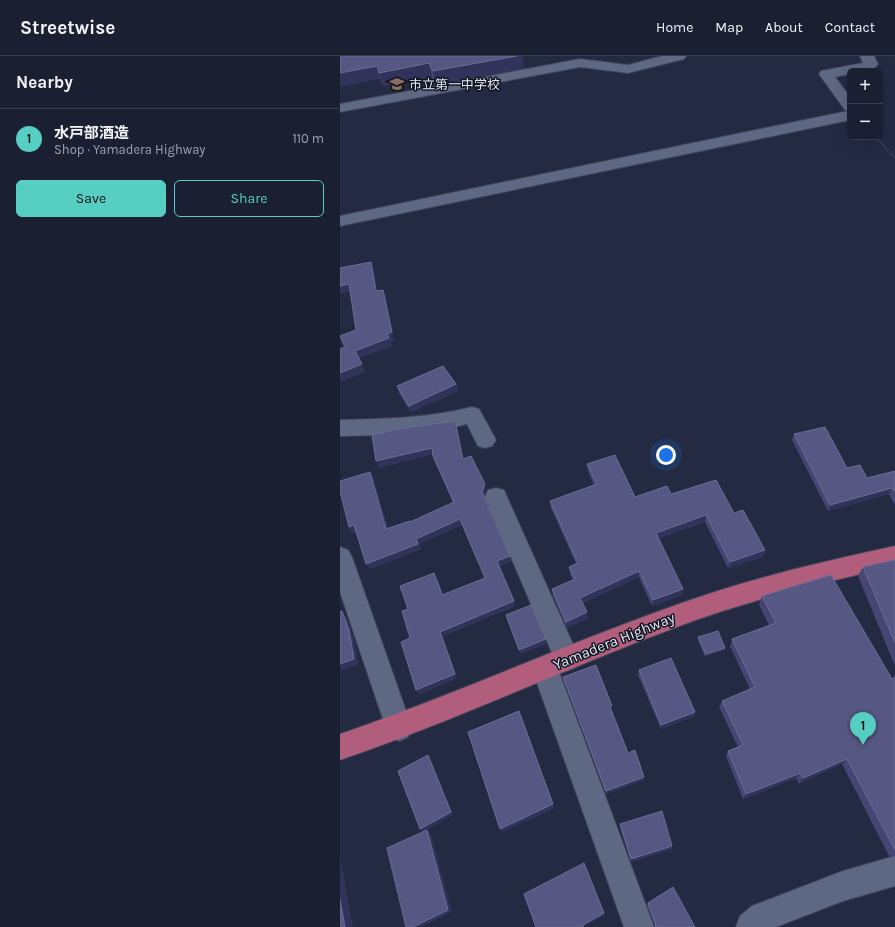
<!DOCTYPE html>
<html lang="en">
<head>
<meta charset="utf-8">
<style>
	body { margin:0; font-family:Karla,"Noto Sans JP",sans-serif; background:#23283a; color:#f1f3f6 }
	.controls { position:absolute; right:12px; top:12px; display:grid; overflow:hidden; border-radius:6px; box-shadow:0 4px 16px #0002 }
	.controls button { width:36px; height:36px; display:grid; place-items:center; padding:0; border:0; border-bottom:1px solid #383e4d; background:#1a2032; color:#f1f3f6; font:20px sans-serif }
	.you { position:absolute; left:326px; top:399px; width:14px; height:14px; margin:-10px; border:3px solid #fff; border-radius:50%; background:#1a73e8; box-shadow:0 0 0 6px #1a73e833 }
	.badge { display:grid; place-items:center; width:26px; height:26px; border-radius:50%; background:#56cec2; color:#111; font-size:13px; font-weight:700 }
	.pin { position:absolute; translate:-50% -33px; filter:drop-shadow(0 1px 2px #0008) }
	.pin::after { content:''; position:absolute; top:21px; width:14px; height:12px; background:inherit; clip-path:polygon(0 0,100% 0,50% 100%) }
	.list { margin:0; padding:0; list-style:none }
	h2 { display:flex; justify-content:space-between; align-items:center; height:52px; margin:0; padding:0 16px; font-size:17px }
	h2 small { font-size:13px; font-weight:400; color:#9fa3ac }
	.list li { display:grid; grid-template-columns:26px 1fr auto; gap:12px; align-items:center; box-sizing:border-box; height:60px; padding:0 16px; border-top:1px solid #383e4d }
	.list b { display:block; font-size:15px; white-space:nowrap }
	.list p { margin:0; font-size:13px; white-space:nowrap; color:#9fa3ac }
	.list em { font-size:13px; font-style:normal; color:#9fa3ac }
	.actions { display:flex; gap:8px; padding:12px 16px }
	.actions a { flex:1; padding:9px 0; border:1px solid #56cec2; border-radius:6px; text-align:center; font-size:14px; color:#56cec2 }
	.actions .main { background:#56cec2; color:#111 }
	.map { position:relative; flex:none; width:555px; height:871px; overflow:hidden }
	header { display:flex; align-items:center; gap:24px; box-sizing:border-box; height:56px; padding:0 20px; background:#1a2032; border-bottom:1px solid #383e4d }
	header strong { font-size:19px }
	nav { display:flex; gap:22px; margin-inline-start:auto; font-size:14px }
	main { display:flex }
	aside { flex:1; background:#1a2032 }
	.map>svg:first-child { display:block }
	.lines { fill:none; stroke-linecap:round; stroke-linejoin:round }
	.minor-casing { stroke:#3f455a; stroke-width:2 }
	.major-casing { stroke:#3f455a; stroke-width:2 }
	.path { stroke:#676e83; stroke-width:2; stroke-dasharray:0.5 2; stroke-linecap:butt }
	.minor { fill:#5e6883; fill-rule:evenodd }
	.major { fill:#b05e7c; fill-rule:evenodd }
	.wall { fill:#464574 }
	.shaded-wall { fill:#31335a }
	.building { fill:#565782; stroke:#6c6d94 }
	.labels { text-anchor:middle; stroke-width:3; stroke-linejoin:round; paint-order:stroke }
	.far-poi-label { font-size:13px; fill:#e1e7f7; stroke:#10141e; text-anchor:start }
	.street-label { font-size:15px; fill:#e1e7f7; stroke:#10141e }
</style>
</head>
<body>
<header>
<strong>Streetwise</strong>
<nav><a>Home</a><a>Map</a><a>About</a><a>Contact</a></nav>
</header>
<main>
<aside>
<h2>Nearby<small></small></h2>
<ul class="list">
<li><span class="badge">1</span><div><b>水戸部酒造</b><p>Shop · Yamadera Highway</p></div><em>110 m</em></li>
</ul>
<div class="actions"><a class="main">Save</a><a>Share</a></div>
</aside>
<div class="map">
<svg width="555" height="871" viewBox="0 0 555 871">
	<rect width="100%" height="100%" fill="#232a42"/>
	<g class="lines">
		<g class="minor-casing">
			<g id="minor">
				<path d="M322 0H346L344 3 288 17 240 11 0 56V48L240 3 288 9Z"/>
				<path d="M520 0H534L538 8 532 14 510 15V18L495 21 510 41V64L0 170V160L508 55 505 54 479 18 481 15 486 14 523 7Z"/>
				<path d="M132 351 139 353 156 384 152 390 145 392 138 390 127 368C85 379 42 379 0 380V364C45 363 89 362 132 351Z"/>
				<path d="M156 432 164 434 167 441 236 595 240 603 236 611 227 615 218 611 145 441 148 434Z"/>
				<path d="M0 491 8 494 12 501 72 672 68 681 59 685 50 681 46 672 0 536Z"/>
				<path d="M205 601 214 604 218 613 314 871H284L192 613 196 604Z"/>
				<path d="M555 800V830L503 845 436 871H396L400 860 412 850 503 815Z"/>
			</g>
		</g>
		<g class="major-casing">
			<path id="major" d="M555 490V510C482 527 408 544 337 571 224 613 114 665 0 704V678C114 639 223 589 336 549 407 523 481 506 555 490Z"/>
		</g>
		<path class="path" d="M536 81 555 102"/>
		<use href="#minor" class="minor"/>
		<use href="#major" class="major"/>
	</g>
	<g class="wall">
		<path d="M0 0 184 12 95 29 92 21 43 30 40 23Z"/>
		<path d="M116 328 118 335 71 356 59 337 57 330Z"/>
		<path d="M115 365 123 402 146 434 144 440 170 500 171 505 159 510 175 550 103 580 117 622 79 638 70 582 68 553 97 522 103 539 145 522 122 469 79 488 81 493 30 513 26 508 16 476 12 477 9 471 30 416 33 422 48 473 70 466 113 447 95 406 93 398 39 412Z"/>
		<path d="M454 378 507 412 527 422 555 415V449L549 438 488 455 452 384Z"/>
		<path d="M247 408 295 441 331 438 394 457 425 494 423 501 388 512 365 466 319 482 343 533 342 539 312 550 299 521 243 547 248 562 227 572 213 540 212 533 233 524 230 518 229 511 236 508 211 452 210 445 254 429 248 415Z"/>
		<path d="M555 504V610L518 520 523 511Z"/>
		<path d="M422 540 552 623 555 621V800H549L502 708 459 728 456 722 403 743 386 700 388 695 398 691 379 651 382 645 410 633 390 590 392 583 429 569 419 549Z"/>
		<path d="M358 581 384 594 365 601 358 584Z"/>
		<path d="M299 614 355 656 354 660 321 673 298 619Z"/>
		<path d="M223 621 272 654 288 697 304 724 266 738 224 625Z"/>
		<path d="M280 768 332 793 291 806 280 771Z"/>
		<path d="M308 847 355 871 315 870 307 849Z"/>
	</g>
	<g class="shaded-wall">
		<path d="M177 0H183L184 12 95 29 93 15Z"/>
		<path d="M89 7 92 21 43 30 39 17Z"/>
		<path d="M37 10 40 23 0 31V17Z"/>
		<path d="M31 206 34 215 39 244 36 235Z"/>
		<path d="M9 228 12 236 0 238V230Z"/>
		<path d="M43 234 46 242 54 284 51 286 52 290 18 303 15 295 47 278Z"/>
		<path d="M22 308 25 316 0 326V317Z"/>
		<path d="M116 328 118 335 71 356 69 350Z"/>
		<path d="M92 392 94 398 39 412 36 405Z"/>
		<path d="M30 416 33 422 49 479 46 473Z"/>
		<path d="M145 428 146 434 143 442 142 436Z"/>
		<path d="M552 432 549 438 488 455 490 449Z"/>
		<path d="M366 459 365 466 315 483 316 477Z"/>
		<path d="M120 463 122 469 79 488 81 493 30 513 26 508 76 483Z"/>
		<path d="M14 469 17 475 12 477 9 471Z"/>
		<path d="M425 494 423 501 388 512 390 506Z"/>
		<path d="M170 500 171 505 159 511 157 505Z"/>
		<path d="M299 515V521L241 548 240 542Z"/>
		<path d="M343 533 342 539 312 550 313 544Z"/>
		<path d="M174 545 175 550 103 580 117 622 79 638 76 634 100 576Z"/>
		<path d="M2 555 7 562 13 580 19 609 0 615Z"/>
		<path d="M247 556 248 562 227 572 226 566Z"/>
		<path d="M206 583 207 588 181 598 179 594Z"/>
		<path d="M385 592 384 594 365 601 366 598Z"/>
		<path d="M355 656 354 660 321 673V669Z"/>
		<path d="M88 699 90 703 113 759 83 776 80 773Z"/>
		<path d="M507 703 502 708 459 728 463 722Z"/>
		<path d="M461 717 456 722 403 743 406 738Z"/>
		<path d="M304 721V724L266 738V735Z"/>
		<path d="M213 748 214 753 162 776 160 773Z"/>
		<path d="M87 774 91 778 112 856 81 871H73Z"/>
		<path d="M332 790V793L291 806V803Z"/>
		<path d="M0 800 13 871H5L0 843Z"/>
		<path d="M264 857 265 859 243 871V869Z"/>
	</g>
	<g class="building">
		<path d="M0 0H177L93 15 89 7 39 17 37 10 0 17Z"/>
		<path d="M31 206 36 235 43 234 52 276 47 278 49 282 15 295 22 308 0 317V293L5 291 0 280 16 274 9 228 0 230V212Z"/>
		<path d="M103 310 116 328 69 350 57 330Z"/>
		<path d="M115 365 123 403 131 400 145 428 142 436 170 500 157 505 174 545 100 576 115 618 76 634 61 586 70 582 62 555 68 553 60 530 94 517 102 539 145 522 120 463 76 483 78 488 26 508 14 469 9 471 0 435V425L30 416 46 473 70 465V466L114 446 93 400 92 392 36 405 32 379 58 373Z"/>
		<path d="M485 371 507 412 520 409 527 422 555 415V436L552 432 490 449 454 378Z"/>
		<path d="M275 399 295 441 327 430 331 438 376 424 394 457 403 454 425 494 390 506 366 459 316 477 343 533 313 544 299 515 240 542 247 556 226 566 212 533 235 523 229 511 238 507 210 445 257 428 247 408Z"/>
		<path d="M555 504V587L523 511Z"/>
		<path d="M491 519 552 623 555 621V794L507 703 463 722 461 717 406 738 388 695 403 689 382 645 415 631 392 583 436 567 422 540Z"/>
		<path d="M191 549 206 583 179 594 166 559Z"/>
		<path d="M2 555 9 574 14 603 0 608V556Z"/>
		<path d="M378 575 385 592 366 598 358 581Z"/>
		<path d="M331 602 355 656 321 669 299 614Z"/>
		<path d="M256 609 272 650 270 651 288 697 295 694 304 721 266 735 223 621Z"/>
		<path d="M179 655 213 748 160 773 128 676Z"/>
		<path d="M88 699 111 756 80 773 58 715Z"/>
		<path d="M322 755 332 790 291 803 280 768Z"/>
		<path d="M87 774 108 854 73 871H66L47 792Z"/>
		<path d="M244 807 264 857 243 869V871H196L184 838Z"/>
		<path d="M333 831 355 871H315L316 869 308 847Z"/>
		<path d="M0 843 5 871H0Z"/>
	</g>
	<defs>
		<g id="school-bare" transform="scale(1.2)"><path d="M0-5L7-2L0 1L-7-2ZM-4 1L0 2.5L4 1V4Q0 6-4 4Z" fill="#8d6e63" stroke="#10141e" stroke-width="2.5" paint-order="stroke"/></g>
	</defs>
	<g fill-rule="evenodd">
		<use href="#school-bare" x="57" y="28"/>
	</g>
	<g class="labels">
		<g class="far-poi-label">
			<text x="69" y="33">市立第一中学校</text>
		</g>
		<g class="street-label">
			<text transform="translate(274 585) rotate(-22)" y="5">Yamadera Highway</text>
		</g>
	</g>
</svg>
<div class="controls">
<button>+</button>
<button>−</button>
</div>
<div class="you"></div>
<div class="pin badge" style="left:523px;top:689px">1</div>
</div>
</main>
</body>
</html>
